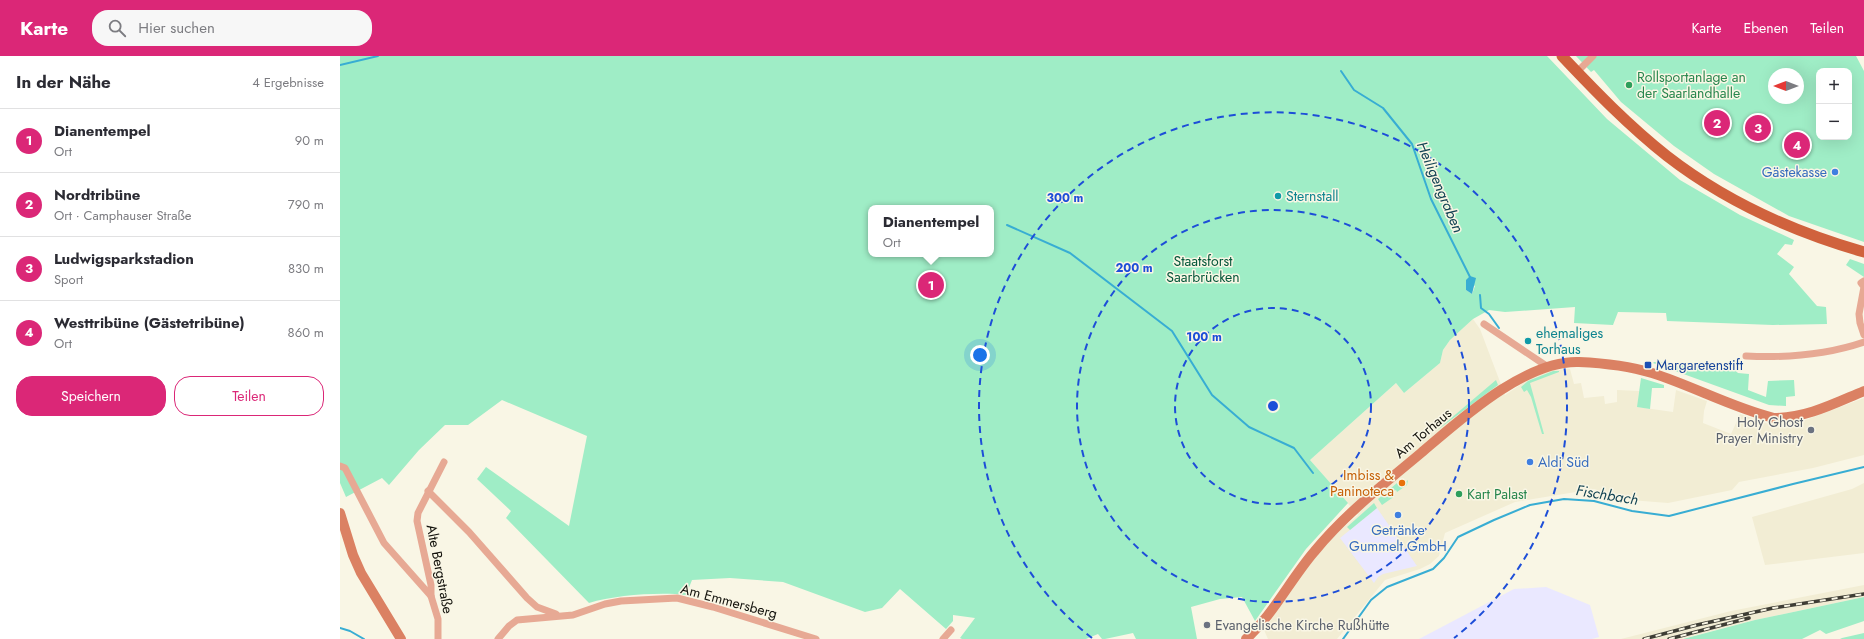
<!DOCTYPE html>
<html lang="de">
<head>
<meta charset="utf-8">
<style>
	body { margin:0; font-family:Jost,sans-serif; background:#f7f7f7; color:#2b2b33 }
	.controls { position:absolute; right:12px; top:12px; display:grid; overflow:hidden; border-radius:8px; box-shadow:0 4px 16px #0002 }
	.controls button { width:36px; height:36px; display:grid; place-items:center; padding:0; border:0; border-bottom:1px solid #e1e1e2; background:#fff; color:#2b2b33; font:20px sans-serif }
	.compass { position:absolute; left:1428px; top:12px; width:36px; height:36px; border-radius:50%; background:#fff; box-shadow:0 4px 16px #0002; rotate:270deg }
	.you { position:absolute; left:640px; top:299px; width:14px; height:14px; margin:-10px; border:3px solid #fff; border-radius:50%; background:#1a73e8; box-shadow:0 0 0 6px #1a73e833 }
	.badge { display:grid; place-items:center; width:26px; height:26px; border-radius:50%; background:#db2777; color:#fff; font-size:13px; font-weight:700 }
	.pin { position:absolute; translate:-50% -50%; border:2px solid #fff; box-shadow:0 1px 4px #0006 }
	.popup { position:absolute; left:528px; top:149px; width:126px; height:52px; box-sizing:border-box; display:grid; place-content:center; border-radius:8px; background:#fff; filter:drop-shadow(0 1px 3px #0005); font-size:13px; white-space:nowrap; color:#7c7c81 }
	.popup b { font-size:15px; color:#2b2b33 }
	.popup::after { content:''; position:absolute; left:50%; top:100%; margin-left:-8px; border:8px solid transparent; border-top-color:#fff }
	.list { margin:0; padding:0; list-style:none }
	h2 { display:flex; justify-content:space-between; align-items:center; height:52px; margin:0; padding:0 16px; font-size:17px }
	h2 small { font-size:13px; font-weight:400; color:#7c7c81 }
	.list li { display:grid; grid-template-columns:26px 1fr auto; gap:12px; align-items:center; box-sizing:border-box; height:64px; padding:0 16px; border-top:1px solid #e1e1e2 }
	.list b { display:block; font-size:15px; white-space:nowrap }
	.list p { margin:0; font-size:13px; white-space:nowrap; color:#7c7c81 }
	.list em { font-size:13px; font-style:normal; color:#7c7c81 }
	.actions { display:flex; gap:8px; padding:12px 16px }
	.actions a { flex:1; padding:9px 0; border:1px solid #db2777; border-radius:16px; text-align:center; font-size:14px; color:#db2777 }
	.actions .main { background:#db2777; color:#fff }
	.icon { flex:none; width:22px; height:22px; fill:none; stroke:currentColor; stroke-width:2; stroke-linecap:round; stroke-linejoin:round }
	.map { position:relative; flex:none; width:1524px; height:583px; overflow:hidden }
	header { display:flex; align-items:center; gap:24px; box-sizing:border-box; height:56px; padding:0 20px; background:#db2777; color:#fff }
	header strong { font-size:19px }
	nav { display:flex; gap:22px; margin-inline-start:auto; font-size:14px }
	.search { width:280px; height:36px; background:#f7f7f7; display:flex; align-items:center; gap:10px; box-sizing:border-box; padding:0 14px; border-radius:16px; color:#7c7c81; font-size:15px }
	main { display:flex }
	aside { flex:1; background:#fff }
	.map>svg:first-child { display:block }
	.built { fill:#f2edd4 }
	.industrial { fill:#eae8ff }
	.green { fill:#9fedc6; fill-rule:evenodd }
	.water { fill:#38add3 }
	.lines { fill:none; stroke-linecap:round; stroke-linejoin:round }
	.stream { stroke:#38add3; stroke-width:2 }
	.minor { stroke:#e7a994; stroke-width:7 }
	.secondary { stroke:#db8163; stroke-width:10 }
	.primary { stroke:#d0623d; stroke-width:11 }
	.rail-casing { stroke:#3e3d35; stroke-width:3.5 }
	.rail { stroke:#f9f6e5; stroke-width:2; stroke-dasharray:6; stroke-linecap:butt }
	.ring { fill:none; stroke:#1d4ed8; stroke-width:2; stroke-dasharray:7 5 }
	.leisure-dot { fill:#2e9e5b; stroke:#f9f6e5; stroke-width:1.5 }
	.shop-dot { fill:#3f7fe0; stroke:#f9f6e5; stroke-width:1.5 }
	.culture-dot { fill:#0f9aa8; stroke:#f9f6e5; stroke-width:1.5 }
	.transit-dot { fill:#1a4fb4; stroke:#f9f6e5; stroke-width:1.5 }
	.worship-dot { fill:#6b7280; stroke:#f9f6e5; stroke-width:1.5 }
	.food-dot { fill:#e8710a; stroke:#f9f6e5; stroke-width:1.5 }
	.labels { text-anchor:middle; stroke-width:3; stroke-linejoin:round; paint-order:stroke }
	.leisure-label { font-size:14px; fill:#27864d; stroke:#f9f6e5; text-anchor:start }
	.shop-label { font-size:14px; fill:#366cbe; stroke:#f9f6e5; text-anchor:end }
	.culture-label { font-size:14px; fill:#0d838f; stroke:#f9f6e5; text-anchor:start }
	.park-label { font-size:14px; fill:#035639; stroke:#f9f6e5 }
	.transit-label { font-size:14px; fill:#164399; stroke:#f9f6e5; text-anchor:start }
	.worship-label { font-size:14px; fill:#5b616d; stroke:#f9f6e5; text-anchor:end }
	.street-label { font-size:14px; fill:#13120c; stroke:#f9f6e5 }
	.food-label { font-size:14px; fill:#c56008; stroke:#f9f6e5; text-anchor:end }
	.water-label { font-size:15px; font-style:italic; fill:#134454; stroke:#f9f6e5 }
	.centre { fill:#1d4ed8; stroke:#f9f6e5; stroke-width:2 }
	.ring-label { font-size:12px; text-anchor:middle; font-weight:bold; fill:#1d4ed8; stroke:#f9f6e5; stroke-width:3; stroke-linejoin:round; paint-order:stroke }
</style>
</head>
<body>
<header>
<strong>Karte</strong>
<div class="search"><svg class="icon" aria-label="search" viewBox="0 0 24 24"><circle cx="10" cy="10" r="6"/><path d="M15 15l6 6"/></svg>Hier suchen</div>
<nav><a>Karte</a><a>Ebenen</a><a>Teilen</a></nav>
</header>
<main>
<aside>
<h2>In der Nähe<small>4 Ergebnisse</small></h2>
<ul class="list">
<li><span class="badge">1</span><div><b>Dianentempel</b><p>Ort</p></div><em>90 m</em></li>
<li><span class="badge">2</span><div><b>Nordtribüne</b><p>Ort · Camphauser Straße</p></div><em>790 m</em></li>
<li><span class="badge">3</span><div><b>Ludwigsparkstadion</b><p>Sport</p></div><em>830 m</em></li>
<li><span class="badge">4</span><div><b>Westtribüne (Gästetribüne)</b><p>Ort</p></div><em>860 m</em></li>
</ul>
<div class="actions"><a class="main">Speichern</a><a>Teilen</a></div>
</aside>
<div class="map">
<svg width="1524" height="583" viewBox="0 0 1524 583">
	<rect width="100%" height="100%" fill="#f9f6e5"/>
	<g class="built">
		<path d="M1133 263 1140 273 1165 339 1189 323 1213 314 1230 313 1234 328 1241 327 1244 342 1264 340 1265 348 1277 346V334L1299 335 1298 351 1333 356 1336 334 1367 345 1364 355 1363 367 1391 378 1400 358 1437 371 1455 368 1524 342V399L1473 412 1399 426 1392 434 1328 447 1290 444 1254 433 1175 446 1105 477 1099 500 1090 508 1080 513 1045 524 997 583H928L924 574 962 518 995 479 1018 459 970 404 1056 327 1064 337 1100 307 1103 294 1110 284Z"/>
		<path d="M1524 427V497L1425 509 1412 461 1512 433Z"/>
		<path d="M1524 529V541L1415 564 1341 583H1281L1391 555Z"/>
	</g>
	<g class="industrial">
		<path d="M1037 452 1077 510 1043 518 1038 521 1034 527 1000 482Z"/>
		<path d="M1206 531 1250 549 1259 581 1252 583H1079L1174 533Z"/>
	</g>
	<g class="green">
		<path d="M0 0H1207L1267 63 1340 124 1400 159 1454 184 1452 189 1445 188 1437 198 1454 211 1449 218 1477 250 1486 251 1487 268 1433 269 1327 265 1326 257 1278 256 1273 269 1234 267 1235 251 1165 256 1149 254 1133 263 1110 284 1103 294 1100 307 1064 337 1056 327 970 404 1008 447 966 493 915 565 902 541 880 543 851 551 857 583H796L793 577 765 583H762L758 578 746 583H622L620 582 635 562 613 559V565L606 573 560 533 542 552 525 556 443 526 390 522 352 524 346 539C320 536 275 539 249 547L166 462 171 455 137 423 146 411 229 470 247 380 162 344 128 369H105L79 394 49 429 42 422 6 441 0 427ZM531 152H651V198H531ZM1126 224 1135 230 1132 238 1126 234Z"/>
		<path d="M1236 0H1516L1524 15V186L1449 160 1374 118 1334 90 1281 46 1254 14 1251 16ZM1479 15H1509V81H1479ZM1434 18H1458V42H1434Z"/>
		<path d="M1510 203 1524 208V221L1506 209Z"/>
		<path d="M1314 306 1392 311 1398 317 1409 318 1408 334 1426 341 1428 325 1454 324 1455 340 1446 341V350L1429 349 1313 307Z"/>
		<path d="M1213 315H1219V316L1190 327 1204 378H1202L1191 341 1187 334 1184 336 1181 331 1188 325Z"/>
		<path d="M1301 322 1324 329V332H1312L1310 353 1297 351Z"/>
		<path d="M1156 324 1158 329 1096 375Z"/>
		<path d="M1068 424 1067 429 1057 436 1056 434 1052 436 1055 440 1042 449 1038 443 1057 427 1060 431Z"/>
		<path d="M1034 447 1037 452 1010 474 1007 471Z"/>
		<path d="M1524 541V565L1486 578 1480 574 1462 583H1343L1415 564Z"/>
		<path d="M1524 577V583H1500L1502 582Z"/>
	</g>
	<path class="water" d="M1130 220 1136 222 1132 238 1126 234V224Z"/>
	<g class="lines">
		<g class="stream">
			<path d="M0 9 38 0"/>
			<path d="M1001 15 1014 34 1043 52 1072 88 1091 143 1130 221"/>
			<path d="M667 169 730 197 832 275 872 339 909 371 954 392 973 417"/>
			<path d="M1140 239 1141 252 1149 258 1159 272"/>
			<path d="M0 572 10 575 24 583"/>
			<path d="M1003 583 1031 544 1047 531 1093 513 1104 502 1118 481 1154 464 1190 449 1224 443 1254 445 1292 455 1329 460 1453 428 1524 411"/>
		</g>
		<g class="minor">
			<path d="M1237 16 1253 0"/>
			<path d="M1524 225 1521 227 1524 231 1519 258 1520 267 1524 279"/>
			<path d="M1144 268 1208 311"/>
			<path d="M1406 300C1446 302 1486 299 1524 286"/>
			<path d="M0 410 5 412 44 487 91 540"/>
			<path d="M88 435 129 476 187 542 197 551 216 558"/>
			<path d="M98 583V563L91 540V529L77 465 78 457 104 406"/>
			<path d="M158 583 169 570 177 564 233 559 265 548 281 545 337 542 373 551 476 583"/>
			<path d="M603 583 611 574"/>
		</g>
		<g class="secondary">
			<path d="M0 457 13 499 21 517 61 583"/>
			<path d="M906 583C933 559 950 524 974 496 1005 458 1044 428 1081 397 1120 364 1185 304 1239 306 1262 307 1289 310 1312 317 1353 330 1393 352 1434 362 1467 362 1495 347 1524 335"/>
		</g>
		<path class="primary" d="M1222 0C1255 35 1289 70 1327 100 1385 145 1454 176 1524 196"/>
		<g class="rail-casing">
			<g id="rail">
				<path d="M1304 583 1357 569 1433 552 1524 538"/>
				<path d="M1329 583 1409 562"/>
			</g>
		</g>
		<use href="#rail" class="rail"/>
	</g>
	<g class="ring">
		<circle cx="933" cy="350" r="98"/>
		<circle cx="933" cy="350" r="196"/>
		<path d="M752 582A294 294 0 1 1 1114 582"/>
	</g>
	<g class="leisure-dot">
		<circle cx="1289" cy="29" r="4"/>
		<circle cx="1119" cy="438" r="4"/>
	</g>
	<g class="shop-dot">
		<circle cx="1495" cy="116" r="4"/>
		<circle cx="1190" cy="406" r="4"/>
		<circle cx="1058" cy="459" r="4"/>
	</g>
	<g class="culture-dot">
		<circle cx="938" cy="140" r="4"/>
		<circle cx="1188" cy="285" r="4"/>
	</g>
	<rect class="transit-dot" x="1304" y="305" width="8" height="8" rx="2"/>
	<g class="worship-dot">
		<circle cx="1471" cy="374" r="4"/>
		<circle cx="867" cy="569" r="4"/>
	</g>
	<circle class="food-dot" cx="1062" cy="427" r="4"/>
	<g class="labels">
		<g class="leisure-label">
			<text x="1297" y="26">Rollsportanlage an<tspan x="1297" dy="16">der Saarlandhalle</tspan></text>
			<text x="1127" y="443">Kart Palast</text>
		</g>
		<g class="shop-label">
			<text x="1487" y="121">Gästekasse</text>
			<text x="1198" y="411" text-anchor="start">Aldi Süd</text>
			<text x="1058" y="479" text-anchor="middle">Getränke<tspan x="1058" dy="16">Gummelt GmbH</tspan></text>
		</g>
		<g class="culture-label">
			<text x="946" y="145">Sternstall</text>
			<text x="1196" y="282">ehemaliges<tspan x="1196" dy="16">Torhaus</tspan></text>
		</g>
		<g class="park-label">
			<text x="863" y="210">Staatsforst<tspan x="863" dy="16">Saarbrücken</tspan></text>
		</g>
		<g class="transit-label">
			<text x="1316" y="314">Margaretenstift</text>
		</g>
		<g class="worship-label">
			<text x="1463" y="371">Holy Ghost<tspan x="1463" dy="16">Prayer Ministry</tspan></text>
			<text x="875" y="574" text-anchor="start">Evangelische Kirche Rußhütte</text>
		</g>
		<g class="street-label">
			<text transform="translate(1083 377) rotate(-40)" y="5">Am Torhaus</text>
			<text transform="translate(100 513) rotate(79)" y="5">Alte Bergstraße</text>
			<text transform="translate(389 545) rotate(15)" y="5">Am Emmersberg</text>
		</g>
		<g class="food-label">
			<text x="1054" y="424">Imbiss &amp;<tspan x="1054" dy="16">Paninoteca</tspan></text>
		</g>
		<g class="water-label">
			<text transform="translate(1100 131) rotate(67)" y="5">Heiligengraben</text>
			<text transform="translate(1267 439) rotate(9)" y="5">Fischbach</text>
		</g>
	</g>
	<circle cx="933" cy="350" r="6" class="centre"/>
	<g class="ring-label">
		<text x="725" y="146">300 m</text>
		<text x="794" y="216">200 m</text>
		<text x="864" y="285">100 m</text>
	</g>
</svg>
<div class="controls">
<button>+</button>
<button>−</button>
</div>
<svg class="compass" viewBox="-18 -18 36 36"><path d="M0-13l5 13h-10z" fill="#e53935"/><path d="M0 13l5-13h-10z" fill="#7c7c81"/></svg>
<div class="you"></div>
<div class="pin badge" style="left:591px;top:229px">1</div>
<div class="popup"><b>Dianentempel</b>Ort</div>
<div class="pin badge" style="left:1377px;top:67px">2</div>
<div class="pin badge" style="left:1418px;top:72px">3</div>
<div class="pin badge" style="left:1457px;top:89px">4</div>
</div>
</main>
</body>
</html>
